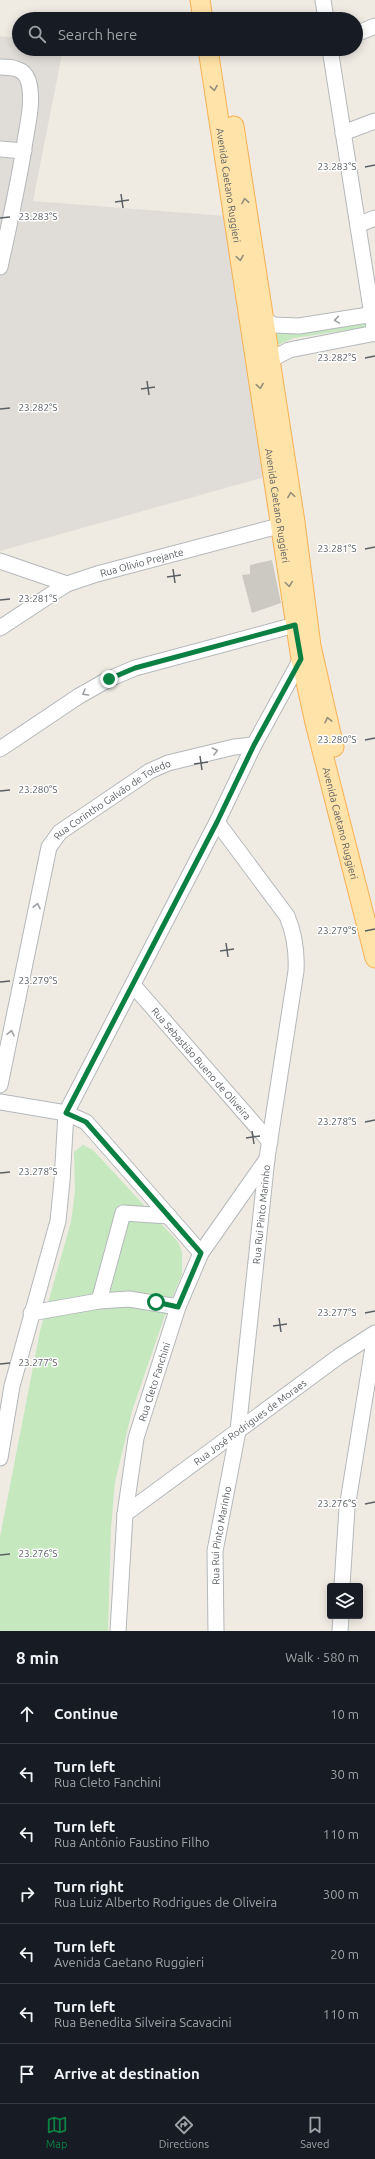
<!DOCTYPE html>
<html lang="en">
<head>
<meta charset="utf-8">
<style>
	body { margin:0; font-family:Ubuntu,sans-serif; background:#20242c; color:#f1f3f6 }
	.controls { position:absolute; right:12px; bottom:12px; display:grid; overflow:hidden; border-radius:4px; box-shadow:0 2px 10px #0003 }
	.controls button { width:36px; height:36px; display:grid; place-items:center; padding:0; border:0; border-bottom:1px solid #363941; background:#171b24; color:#f1f3f6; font:20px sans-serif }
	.stop { position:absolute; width:12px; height:12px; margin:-9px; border:3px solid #0b8043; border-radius:50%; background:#fff }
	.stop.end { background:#0b8043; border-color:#fff; box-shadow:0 1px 4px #0008 }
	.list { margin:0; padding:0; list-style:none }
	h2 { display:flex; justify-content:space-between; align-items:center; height:52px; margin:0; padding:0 16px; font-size:17px }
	h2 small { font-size:13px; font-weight:400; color:#9ea1a6 }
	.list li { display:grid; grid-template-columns:26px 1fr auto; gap:12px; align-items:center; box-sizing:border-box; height:60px; padding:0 16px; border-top:1px solid #363941 }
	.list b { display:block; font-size:15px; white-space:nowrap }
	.list p { margin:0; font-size:13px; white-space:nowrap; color:#9ea1a6 }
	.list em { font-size:13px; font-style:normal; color:#9ea1a6 }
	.icon { flex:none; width:22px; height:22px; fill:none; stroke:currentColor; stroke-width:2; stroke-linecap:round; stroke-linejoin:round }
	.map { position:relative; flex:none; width:375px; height:1631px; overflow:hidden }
	.search { position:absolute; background:#171b24; box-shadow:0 2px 10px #0003; left:12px; right:12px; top:12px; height:44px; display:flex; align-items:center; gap:10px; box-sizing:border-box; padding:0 14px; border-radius:22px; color:#9ea1a6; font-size:15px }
	.sheet { height:472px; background:#171b24 }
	nav { display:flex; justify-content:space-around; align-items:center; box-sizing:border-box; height:56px; border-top:1px solid #363941; background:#171b24; font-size:11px; color:#9ea1a6 }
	nav a { display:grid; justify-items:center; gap:2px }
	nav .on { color:#0b8043 }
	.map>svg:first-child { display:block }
	.industrial { fill:#e0ddd8 }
	.green { fill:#c5e8bf }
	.building { fill:#ccc8c2 }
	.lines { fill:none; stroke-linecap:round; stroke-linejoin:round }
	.minor-casing { stroke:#b4b8bb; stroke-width:17 }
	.major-casing { stroke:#f8b053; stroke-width:21 }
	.minor { stroke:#fff; stroke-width:15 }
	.major { stroke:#ffe3a8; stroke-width:19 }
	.oneway { stroke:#948e7c }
	.oneway2 { stroke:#9da0a3 }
	.route { stroke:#0b8043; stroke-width:5 }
	.ticks { fill:none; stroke:#5b6165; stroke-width:1.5 }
	.labels { text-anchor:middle; stroke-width:3; stroke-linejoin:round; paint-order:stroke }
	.street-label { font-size:10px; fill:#5b6165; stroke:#fff }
	.ticks-label { font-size:10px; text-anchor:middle; fill:#5b6165; stroke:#fff; stroke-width:3; stroke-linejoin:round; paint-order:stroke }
</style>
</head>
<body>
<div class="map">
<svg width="375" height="1631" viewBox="0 0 375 1631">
	<rect width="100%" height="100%" fill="#efebe3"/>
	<path class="industrial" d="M0 36 19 38V49H63L33 201 226 216 272 475 0 551Z"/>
	<g class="green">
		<path d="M366 322 367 327 294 338 275 346 272 332 292 333Z"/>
		<path d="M83 1145 93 1150 178 1242 182 1252V1274L164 1318 132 1411 115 1482 111 1528 108 1631H0V1537L40 1331 71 1222 75 1191 74 1152Z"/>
	</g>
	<path class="building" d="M272 560 281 603 252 613 242 575 250 574V565Z"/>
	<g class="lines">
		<g class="minor-casing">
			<g id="minor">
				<path d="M323 0 326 19"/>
				<path d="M356 34 375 26"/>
				<path d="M330 49 375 334"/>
				<path d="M0 67C11 67 24 68 28 80 34 98 28 123 25 141 19 183 9 225 0 267"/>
				<path d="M343 133 375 121"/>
				<path d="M0 149 24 151"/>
				<path d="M358 225 375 218"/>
				<path d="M264 320 274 325 299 326 375 314"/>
				<path d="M270 360 289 350 375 333"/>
				<path d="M0 561 67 584"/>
				<path id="s1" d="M0 628 67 584 97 574 290 523"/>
				<path d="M0 749 79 696 109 679 135 668 295 625"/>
				<path id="s2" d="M133 985 270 1142"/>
				<path id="s3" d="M0 1085 49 847 60 832 150 771 168 763 234 747 254 745"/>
				<path d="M0 1102 66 1113 86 1122 201 1253"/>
				<path d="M99 1301 123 1213 169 1216"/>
				<path d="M31 1313 99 1301 129 1299 178 1307"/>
				<path d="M0 1458 12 1386 58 1221 62 1181 66 1113 217 822 254 745 301 659"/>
				<path id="s4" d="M125 1514 338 1357 375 1333"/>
				<path d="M342 1586 347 1508 375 1335"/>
				<path id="s5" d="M118 1631 125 1514 136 1438 178 1307 201 1253 267 1159"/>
				<path id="s6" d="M216 1631 215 1551 238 1431 267 1158 296 971C297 952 295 935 287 916L217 822"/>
				<path d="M340 1631 341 1616"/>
			</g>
		</g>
		<g class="major-casing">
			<g id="major">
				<path d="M200 0 203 19"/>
				<path id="s7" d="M208 49 301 659 315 723 375 958"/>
				<path d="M234 126 295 522 311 646 334 747"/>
			</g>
		</g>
		<use href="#minor" class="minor"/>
		<use href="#major" class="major"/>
	</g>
	<defs><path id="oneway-chevron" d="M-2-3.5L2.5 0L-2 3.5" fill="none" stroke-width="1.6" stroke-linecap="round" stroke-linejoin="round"/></defs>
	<g class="oneway">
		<use href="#oneway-chevron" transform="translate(214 88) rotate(81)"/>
		<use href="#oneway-chevron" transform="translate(245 201) rotate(-99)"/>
		<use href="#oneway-chevron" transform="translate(240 258) rotate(81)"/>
		<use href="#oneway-chevron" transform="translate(260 386) rotate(81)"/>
		<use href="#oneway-chevron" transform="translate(291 495) rotate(-99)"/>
		<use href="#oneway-chevron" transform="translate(289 584) rotate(82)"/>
		<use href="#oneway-chevron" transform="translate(328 720) rotate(-103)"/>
	</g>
	<g class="oneway2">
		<use href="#oneway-chevron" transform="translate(337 320) rotate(171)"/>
		<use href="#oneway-chevron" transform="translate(85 693) rotate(150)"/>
		<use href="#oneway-chevron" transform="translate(215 751) rotate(-14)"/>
		<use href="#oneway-chevron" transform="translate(37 906) rotate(-78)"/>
		<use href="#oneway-chevron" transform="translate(11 1033) rotate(-78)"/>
	</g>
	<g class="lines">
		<path class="route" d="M109 679 135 668 295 625 301 659 254 745 217 822 66 1113 86 1122 201 1253 178 1307 156 1302"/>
	</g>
	<path class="ticks" d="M365 167 375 165M121 194 123 208M115 202 129 200M0 218 10 217M365 358 375 356M147 381 149 395M141 389 155 387M0 409 10 408M365 549 375 547M173 569 175 583M167 577 181 575M0 600 10 599M365 740 375 738M200 756 202 770M194 764 208 762M0 791 10 790M365 931 375 929M226 943 228 957M220 951 234 949M0 982 10 981M365 1122 375 1120M252 1131 254 1144M246 1138 260 1136M0 1173 10 1172M365 1313 375 1311M279 1318 281 1332M273 1326 287 1324M0 1364 10 1363M365 1504 375 1502M0 1555 10 1554"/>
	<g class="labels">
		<g class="street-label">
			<text dy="4" stroke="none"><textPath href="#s7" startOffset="138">Avenida Caetano Ruggieri</textPath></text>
			<text dy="4" stroke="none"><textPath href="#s7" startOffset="462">Avenida Caetano Ruggieri</textPath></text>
			<text dy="4" stroke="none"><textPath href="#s1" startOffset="158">Rua Olivio Prejante</textPath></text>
			<text dy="4" stroke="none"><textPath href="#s3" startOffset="323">Rua Corintho Galvão de Toledo</textPath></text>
			<text dy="4" stroke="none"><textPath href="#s7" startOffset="786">Avenida Caetano Ruggieri</textPath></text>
			<text dy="4" stroke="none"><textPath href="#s2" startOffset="104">Rua Sebastião Bueno de Oliveira</textPath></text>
			<text dy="4" stroke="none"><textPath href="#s6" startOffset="420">Rua Rui Pinto Marinho</textPath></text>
			<text dy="4" stroke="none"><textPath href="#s5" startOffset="253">Rua Cleto Fanchini</textPath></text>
			<text dy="4" stroke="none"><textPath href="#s4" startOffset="155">Rua José Rodrigues de Moraes</textPath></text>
			<text dy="4" stroke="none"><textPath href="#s6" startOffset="96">Rua Rui Pinto Marinho</textPath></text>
		</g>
	</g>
	<g class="ticks-label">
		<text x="337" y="170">23.283°S</text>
		<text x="38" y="220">23.283°S</text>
		<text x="337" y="361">23.282°S</text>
		<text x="38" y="411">23.282°S</text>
		<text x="337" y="552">23.281°S</text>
		<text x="38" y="602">23.281°S</text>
		<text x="337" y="743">23.280°S</text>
		<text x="38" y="793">23.280°S</text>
		<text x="337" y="934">23.279°S</text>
		<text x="38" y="984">23.279°S</text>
		<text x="337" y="1125">23.278°S</text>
		<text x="38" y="1175">23.278°S</text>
		<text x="337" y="1316">23.277°S</text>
		<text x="38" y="1366">23.277°S</text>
		<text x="337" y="1507">23.276°S</text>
		<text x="38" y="1557">23.276°S</text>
	</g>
</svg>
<div class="controls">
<button><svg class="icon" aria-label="layers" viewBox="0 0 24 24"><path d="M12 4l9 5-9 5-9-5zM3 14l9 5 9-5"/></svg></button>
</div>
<div class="stop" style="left:156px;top:1302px"></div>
<div class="stop end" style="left:109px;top:679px"></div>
<div class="search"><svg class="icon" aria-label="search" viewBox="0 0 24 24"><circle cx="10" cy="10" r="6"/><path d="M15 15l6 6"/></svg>Search here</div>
</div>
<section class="sheet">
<h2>8 min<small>Walk · 580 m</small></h2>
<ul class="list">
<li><svg class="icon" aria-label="ahead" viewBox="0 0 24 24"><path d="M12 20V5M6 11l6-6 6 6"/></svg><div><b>Continue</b></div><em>10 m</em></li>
<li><svg class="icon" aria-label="left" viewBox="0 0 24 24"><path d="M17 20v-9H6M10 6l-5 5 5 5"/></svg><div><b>Turn left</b><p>Rua Cleto Fanchini</p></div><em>30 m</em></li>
<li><svg class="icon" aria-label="left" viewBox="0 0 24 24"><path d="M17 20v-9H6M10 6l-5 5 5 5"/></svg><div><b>Turn left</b><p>Rua Antônio Faustino Filho</p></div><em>110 m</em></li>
<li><svg class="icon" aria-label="right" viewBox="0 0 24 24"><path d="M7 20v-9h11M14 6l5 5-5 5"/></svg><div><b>Turn right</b><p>Rua Luiz Alberto Rodrigues de Oliveira</p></div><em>300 m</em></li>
<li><svg class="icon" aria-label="left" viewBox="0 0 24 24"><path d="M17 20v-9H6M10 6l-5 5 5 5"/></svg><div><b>Turn left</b><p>Avenida Caetano Ruggieri</p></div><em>20 m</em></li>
<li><svg class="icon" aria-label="left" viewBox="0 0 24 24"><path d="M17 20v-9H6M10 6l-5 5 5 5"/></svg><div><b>Turn left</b><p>Rua Benedita Silveira Scavacini</p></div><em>110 m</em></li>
<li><svg class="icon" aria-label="arrive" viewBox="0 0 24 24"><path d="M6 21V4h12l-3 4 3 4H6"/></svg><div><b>Arrive at destination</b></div></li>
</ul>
</section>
<nav>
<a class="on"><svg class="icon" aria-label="map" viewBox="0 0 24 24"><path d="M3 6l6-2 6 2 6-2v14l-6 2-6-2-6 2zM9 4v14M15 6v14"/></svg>Map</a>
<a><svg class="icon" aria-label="directions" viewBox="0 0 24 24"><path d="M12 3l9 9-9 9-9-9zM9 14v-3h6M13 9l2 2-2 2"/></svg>Directions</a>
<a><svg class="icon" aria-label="saved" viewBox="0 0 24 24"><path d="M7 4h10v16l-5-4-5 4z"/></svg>Saved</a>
</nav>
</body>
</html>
